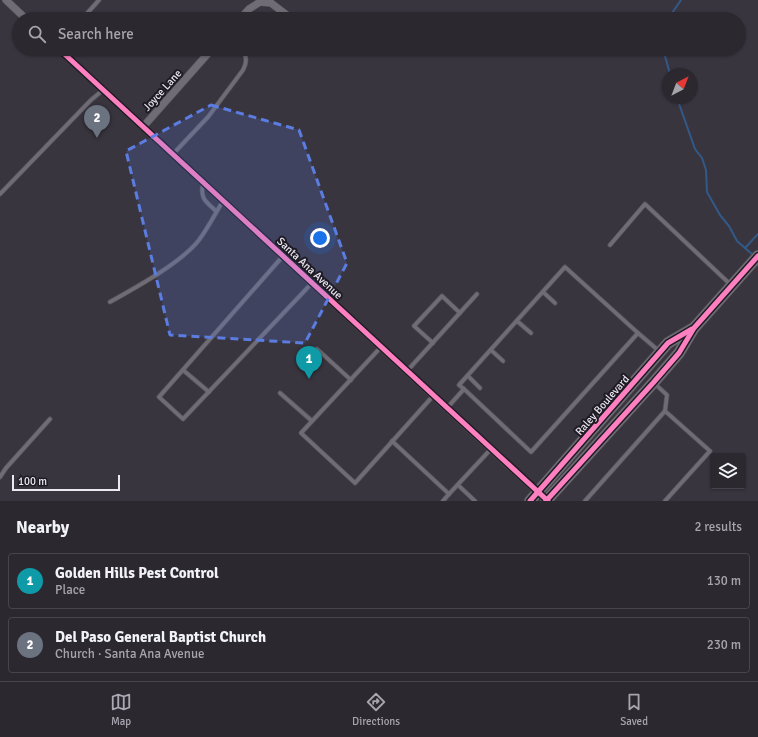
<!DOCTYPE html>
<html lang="en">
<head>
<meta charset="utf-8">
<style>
	body { margin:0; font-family:Signika,sans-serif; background:#37343b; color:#f1f3f6 }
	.controls { position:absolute; right:12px; bottom:12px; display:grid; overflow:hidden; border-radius:4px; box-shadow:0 1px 3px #0004 }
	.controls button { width:36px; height:36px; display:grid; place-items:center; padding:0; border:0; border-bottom:1px solid #47444b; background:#2b282f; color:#f1f3f6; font:20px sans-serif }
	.compass { position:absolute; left:662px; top:68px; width:36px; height:36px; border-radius:50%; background:#2b282f; box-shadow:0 1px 3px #0004; rotate:42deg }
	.scale { position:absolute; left:12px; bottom:10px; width:108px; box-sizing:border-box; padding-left:4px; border:2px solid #ebe7f3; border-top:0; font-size:11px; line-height:14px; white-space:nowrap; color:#ebe7f3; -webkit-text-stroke:3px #1e1b23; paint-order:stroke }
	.you { position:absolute; left:320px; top:238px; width:14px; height:14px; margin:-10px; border:3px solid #fff; border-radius:50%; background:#1a73e8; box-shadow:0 0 0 6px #1a73e833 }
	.badge { display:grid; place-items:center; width:26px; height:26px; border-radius:50%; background:#ada9b4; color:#fff; font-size:13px; font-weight:700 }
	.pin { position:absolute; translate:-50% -33px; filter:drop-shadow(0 1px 2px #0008) }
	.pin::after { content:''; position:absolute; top:21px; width:14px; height:12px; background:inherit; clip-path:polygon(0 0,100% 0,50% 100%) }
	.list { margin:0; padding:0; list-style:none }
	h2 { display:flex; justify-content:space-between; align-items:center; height:52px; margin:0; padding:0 16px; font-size:17px }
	h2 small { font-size:13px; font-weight:400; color:#a6a6aa }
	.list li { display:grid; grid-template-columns:26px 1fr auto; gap:12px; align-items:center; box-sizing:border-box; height:56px; margin:0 8px 8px; padding:0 8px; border:1px solid #47444b; border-radius:4px }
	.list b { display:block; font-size:15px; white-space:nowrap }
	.list p { margin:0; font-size:13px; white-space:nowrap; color:#a6a6aa }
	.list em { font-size:13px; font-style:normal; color:#a6a6aa }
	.icon { flex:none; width:22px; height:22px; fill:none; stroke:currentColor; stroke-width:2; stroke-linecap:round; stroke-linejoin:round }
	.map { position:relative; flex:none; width:758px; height:501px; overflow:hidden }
	.search { position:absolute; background:#2b282f; box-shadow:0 1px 3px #0004; left:12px; right:12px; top:12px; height:44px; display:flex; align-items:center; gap:10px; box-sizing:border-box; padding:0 14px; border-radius:22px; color:#a6a6aa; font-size:15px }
	.sheet { height:180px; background:#2b282f }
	nav { display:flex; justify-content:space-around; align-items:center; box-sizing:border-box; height:56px; border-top:1px solid #47444b; background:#2b282f; font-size:11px; color:#a6a6aa }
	nav a { display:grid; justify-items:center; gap:2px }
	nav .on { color:#ada9b4 }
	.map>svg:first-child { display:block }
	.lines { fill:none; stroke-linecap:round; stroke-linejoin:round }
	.stream { stroke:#325988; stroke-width:2 }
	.lane-casing { stroke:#56535b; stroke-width:5 }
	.street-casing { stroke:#56535b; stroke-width:8 }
	.secondary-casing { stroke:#56535b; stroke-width:12 }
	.lane { stroke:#706c75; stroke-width:3.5 }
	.street { stroke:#706c75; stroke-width:7 }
	.secondary { stroke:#706c75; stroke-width:11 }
	.cycleway-casing { stroke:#1e1b23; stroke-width:8 }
	.cycleway { stroke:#ff80c0; stroke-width:5 }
	.marked { fill:#5b7ce0; fill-opacity:0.2; stroke:#5b7ce0; stroke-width:3; stroke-dasharray:8 5; stroke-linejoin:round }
	.labels { text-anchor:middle; stroke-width:4; stroke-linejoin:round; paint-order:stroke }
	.street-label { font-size:11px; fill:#ebe7f3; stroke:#1e1b23 }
</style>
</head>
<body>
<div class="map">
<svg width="758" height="501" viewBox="0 0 758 501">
	<rect width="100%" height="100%" fill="#39353f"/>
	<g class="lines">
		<g class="stream">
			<path d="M668 19 681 0"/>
			<path d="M663 49 670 74"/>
			<path d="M677 98 695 149 702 158 706 170 707 192 720 215 729 226 737 241 753 255"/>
			<path d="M745 248 758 234"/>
		</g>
		<g class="lane-casing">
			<g id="lane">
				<path d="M82 19 99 0"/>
				<path d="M173 154 208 117 243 70C247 62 247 57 242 49"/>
				<path d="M203 182C200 199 205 201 216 211"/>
				<path d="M0 194 91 100 103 90"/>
				<path d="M610 245 645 204 731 285"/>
				<path d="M283 256 159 397 183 419 312 283"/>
				<path d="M543 292 555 303"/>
				<path d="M110 302C135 288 181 263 199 240 208 228 215 214 223 201"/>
				<path d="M517 321 531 333"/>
				<path d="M433 343 414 326 442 296 460 313"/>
				<path d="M381 347 301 433 355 483 433 396"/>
				<path d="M317 349 351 380"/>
				<path d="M491 350 503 361"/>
				<path d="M183 370 209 392"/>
				<path d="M407 371 477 294"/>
				<path d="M468 376 480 388"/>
				<path d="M654 383 667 395 665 411 710 451 665 501"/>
				<path d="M464 389 459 385 565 267 638 333"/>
				<path d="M280 393 312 421"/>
				<path d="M447 408 464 389 531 452 638 333 659 351"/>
				<path d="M392 441 449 494 443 501"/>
				<path d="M0 477 6 468 50 419"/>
				<path d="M458 485 475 501"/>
				<path d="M449 494 491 449"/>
				<path d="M585 501 665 411"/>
			</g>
		</g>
		<g class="street-casing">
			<g id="street">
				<path d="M6 0 26 19"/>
				<path d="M240 19 249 9 260 2 271 3 292 19"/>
				<path d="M59 49 540 494"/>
				<path d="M143 127 212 49"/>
			</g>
		</g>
		<g class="secondary-casing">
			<g id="secondary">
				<path d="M530 501 668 343 692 329"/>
				<path d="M546 501 653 383 679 353 694 328 758 256"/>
			</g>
		</g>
		<use href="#lane" class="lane"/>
		<use href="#street" class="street"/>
		<use href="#secondary" class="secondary"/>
		<g class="cycleway-casing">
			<g id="cycleway">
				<path d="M59 49 548 501"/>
				<path d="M530 501 668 343 692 329"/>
				<path d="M546 501 653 383 679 353 694 328 758 256"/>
			</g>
		</g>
		<use href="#cycleway" class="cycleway"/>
	</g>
	<path class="marked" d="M211 105 299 130 347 263 305 343 170 335 126 151Z"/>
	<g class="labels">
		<g class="street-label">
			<text transform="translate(162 90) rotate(-48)" y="4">Joyce Lane</text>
			<text transform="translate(310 268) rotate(43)" y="4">Santa Ana Avenue</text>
			<text transform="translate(602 405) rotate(-49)" y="4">Raley Boulevard</text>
		</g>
	</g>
</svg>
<div class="controls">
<button><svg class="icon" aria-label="layers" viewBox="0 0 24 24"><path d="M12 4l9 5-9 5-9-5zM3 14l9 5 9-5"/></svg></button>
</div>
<svg class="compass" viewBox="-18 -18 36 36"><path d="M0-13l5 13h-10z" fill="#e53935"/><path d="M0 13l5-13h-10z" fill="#a6a6aa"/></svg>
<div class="scale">100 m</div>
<div class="you"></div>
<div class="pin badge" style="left:309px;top:379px;background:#0f9aa8">1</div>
<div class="pin badge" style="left:97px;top:138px;background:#6b7280">2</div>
<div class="search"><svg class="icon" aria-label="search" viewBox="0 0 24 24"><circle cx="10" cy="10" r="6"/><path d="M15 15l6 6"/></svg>Search here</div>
</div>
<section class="sheet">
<h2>Nearby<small>2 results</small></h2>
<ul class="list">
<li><span class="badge" style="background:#0f9aa8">1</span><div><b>Golden Hills Pest Control</b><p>Place</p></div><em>130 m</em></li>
<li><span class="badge" style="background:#6b7280">2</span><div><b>Del Paso General Baptist Church</b><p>Church · Santa Ana Avenue</p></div><em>230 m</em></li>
</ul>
</section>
<nav>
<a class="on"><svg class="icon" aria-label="map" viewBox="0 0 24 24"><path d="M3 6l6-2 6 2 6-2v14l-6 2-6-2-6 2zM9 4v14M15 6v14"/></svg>Map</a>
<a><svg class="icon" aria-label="directions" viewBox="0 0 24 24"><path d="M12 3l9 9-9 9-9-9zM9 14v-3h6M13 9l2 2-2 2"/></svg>Directions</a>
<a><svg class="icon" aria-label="saved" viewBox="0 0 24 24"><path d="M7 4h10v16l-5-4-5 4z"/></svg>Saved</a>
</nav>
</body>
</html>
